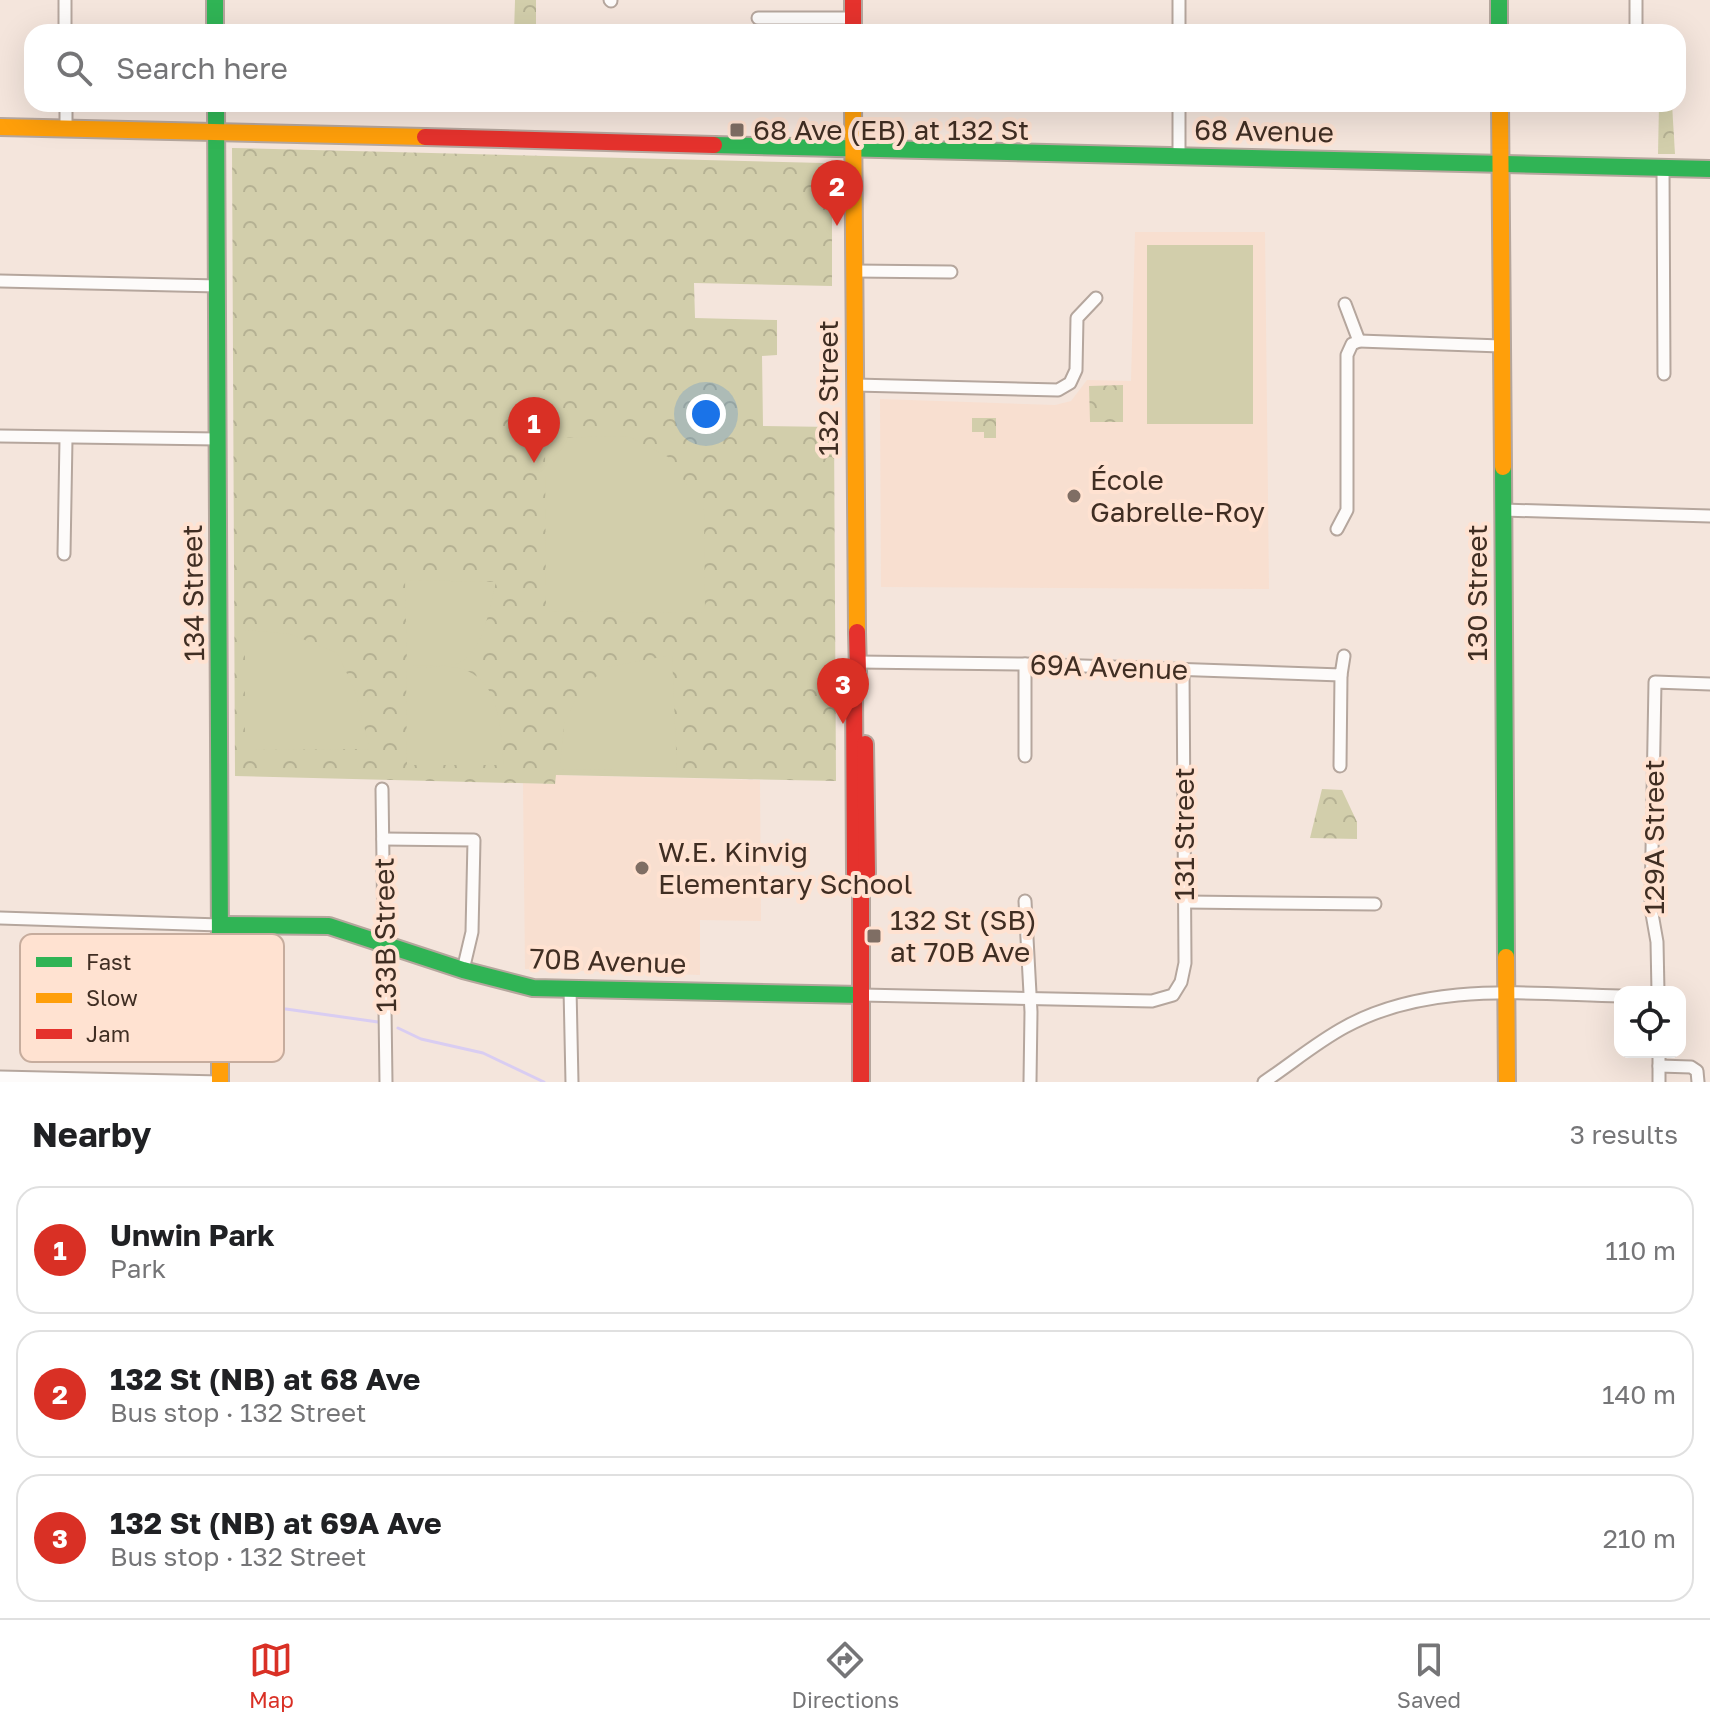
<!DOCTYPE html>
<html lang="en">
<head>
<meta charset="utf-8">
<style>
	body { margin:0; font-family:"Golos Text",sans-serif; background:#f2f2f2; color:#202124 }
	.controls { position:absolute; right:24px; bottom:24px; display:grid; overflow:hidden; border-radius:16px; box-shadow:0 8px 32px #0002 }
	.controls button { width:72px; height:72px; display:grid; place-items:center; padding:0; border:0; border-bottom:2px solid #e0e0e0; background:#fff; color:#202124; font:40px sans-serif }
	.you { position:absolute; left:706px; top:414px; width:28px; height:28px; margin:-20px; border:6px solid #fff; border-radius:50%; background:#1a73e8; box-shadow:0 0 0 12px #1a73e833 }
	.badge { display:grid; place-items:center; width:52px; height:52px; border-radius:50%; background:#d93025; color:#fff; font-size:26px; font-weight:700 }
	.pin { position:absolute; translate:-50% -66px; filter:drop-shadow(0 2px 4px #0008) }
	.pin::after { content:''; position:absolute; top:42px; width:28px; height:24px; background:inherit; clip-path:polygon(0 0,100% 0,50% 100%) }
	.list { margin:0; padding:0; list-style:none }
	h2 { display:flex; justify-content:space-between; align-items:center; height:104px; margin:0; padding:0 32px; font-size:34px }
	h2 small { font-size:26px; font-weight:400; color:#757577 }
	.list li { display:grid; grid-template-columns:52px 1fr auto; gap:24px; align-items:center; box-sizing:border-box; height:128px; margin:0 16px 16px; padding:0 16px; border:2px solid #e0e0e0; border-radius:24px }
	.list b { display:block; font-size:30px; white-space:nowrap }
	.list p { margin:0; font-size:26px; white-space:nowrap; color:#757577 }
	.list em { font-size:26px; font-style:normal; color:#757577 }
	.icon { flex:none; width:44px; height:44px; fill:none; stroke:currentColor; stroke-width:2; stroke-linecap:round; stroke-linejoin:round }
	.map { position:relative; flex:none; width:1710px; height:1082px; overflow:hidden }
	.search { position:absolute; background:#fff; box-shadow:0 8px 32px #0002; left:24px; right:24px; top:24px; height:88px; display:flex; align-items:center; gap:20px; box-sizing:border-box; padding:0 28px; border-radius:24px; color:#757577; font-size:30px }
	.sheet { height:536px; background:#fff }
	nav { display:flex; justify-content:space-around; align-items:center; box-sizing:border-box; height:112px; border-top:2px solid #e0e0e0; background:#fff; font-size:22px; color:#757577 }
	nav a { display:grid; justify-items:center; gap:4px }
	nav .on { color:#d93025 }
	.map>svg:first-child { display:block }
	.built { fill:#f8dfd0 }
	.park { fill:url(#park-crowns) }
	.pitch { fill:#d2ceab }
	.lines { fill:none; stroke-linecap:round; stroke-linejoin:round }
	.stream { stroke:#d9cdf2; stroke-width:3 }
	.street-casing { stroke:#b5a69d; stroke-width:15 }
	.fast-casing { stroke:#b5a69d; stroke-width:20 }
	.slow-casing { stroke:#b5a69d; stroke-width:20 }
	.jam-casing { stroke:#b5a69d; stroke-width:20 }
	.street { stroke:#fdfbfa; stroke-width:11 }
	.fast { stroke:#30b455; stroke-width:16 }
	.slow { stroke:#ff9f0a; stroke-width:16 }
	.jam { stroke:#e5322d; stroke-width:16 }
	.poi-dot { fill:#7f6e64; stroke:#ffe2d1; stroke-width:3 }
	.labels { text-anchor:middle; stroke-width:8; stroke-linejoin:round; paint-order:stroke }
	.poi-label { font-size:28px; fill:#402e23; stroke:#ffe2d1; text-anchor:start }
	.street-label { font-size:28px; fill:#402e23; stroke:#ffe2d1 }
	.key { fill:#ffe2d1; stroke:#c6ac9d; stroke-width:2 }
	.key-label { font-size:22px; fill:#402e23 }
</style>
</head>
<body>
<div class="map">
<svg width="1710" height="1082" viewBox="0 0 1710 1082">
	<defs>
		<pattern id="park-crowns" width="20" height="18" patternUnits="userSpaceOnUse" patternTransform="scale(2)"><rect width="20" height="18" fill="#d2ceab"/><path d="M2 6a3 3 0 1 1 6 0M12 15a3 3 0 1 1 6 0" fill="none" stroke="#b5b193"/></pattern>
	</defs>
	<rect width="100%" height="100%" fill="#f4e5dc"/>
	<g class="built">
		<path d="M1135 232H1265L1269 589 881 587 880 399 1055 405 1071 401 1087 380 1131 381Z"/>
		<path d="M555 775 760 780 761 921 700 920V975L525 969 523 783 555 784Z"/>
	</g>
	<g class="park">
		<path d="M515 0H536V32H514Z"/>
		<path d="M1659 104H1672L1675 154H1658Z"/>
		<path d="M232 148 824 163 832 171V286L694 283 695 318 777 320V355L762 356 763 426 834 427 836 781 556 775 555 784 235 776Z"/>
		<path d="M1123 385V422H1090L1089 386Z"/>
		<path d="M972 418H996V438H984V432H972Z"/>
		<path d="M1322 789 1342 790 1357 822V839L1310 838Z"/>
	</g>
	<g class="pitch">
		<rect x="1147" y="245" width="106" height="179"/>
		<path d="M628 436 668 457 704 510 705 613 546 611 545 438Z"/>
		<path d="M405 580 496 582C490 605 484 652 459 663 449 667 420 665 407 666Z"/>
		<path d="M245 630 290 634 337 653 354 688 370 749 245 750Z"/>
		<path d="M672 655 677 771 560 769 564 724 579 692 607 667Z"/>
		<path d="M406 668C422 668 443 665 458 668 502 678 500 730 504 765H407Z"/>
	</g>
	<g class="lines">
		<g class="stream">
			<path d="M152 936 187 938 200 944 203 1004"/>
			<path d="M230 1007 286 1009 378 1022"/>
			<path d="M398 1028 421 1039 483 1053 544 1082"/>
		</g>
		<g class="street-casing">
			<g id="street">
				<path d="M65 0V32"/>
				<path d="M610 0 611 1"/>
				<path d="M1179 0V32"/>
				<path d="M1636 0V32"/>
				<path d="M758 18H853"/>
				<path d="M1179 104V155"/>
				<path d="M66 128V104"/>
				<path d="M1663 168 1664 374"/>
				<path d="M854 271 951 272"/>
				<path d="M0 281 218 286"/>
				<path d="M1359 341 1501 346"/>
				<path d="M855 385 1058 390 1070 383 1076 370 1077 318 1096 298"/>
				<path d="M0 436 218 439"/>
				<path d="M1503 510 1710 516"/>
				<path d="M1337 529 1347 510V355L1352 344 1359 341 1345 304"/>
				<path d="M64 554 66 439"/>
				<path d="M858 662 1025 664 1341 675 1344 656"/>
				<path d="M1025 756V664"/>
				<path d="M1340 766 1341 675"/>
				<path d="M382 789 386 1082"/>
				<path d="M383 839 474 840 472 932 463 970"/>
				<path d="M1025 901 1031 1012 1030 1082"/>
				<path d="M1185 902 1375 904"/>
				<path d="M0 918 220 925"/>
				<path d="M570 988 572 1082"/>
				<path d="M1658 992 1657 942 1651 908 1655 682 1710 684"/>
				<path d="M861 995 1152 1001 1173 995 1181 982 1185 963 1183 671"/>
				<path d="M1659 1052V1082"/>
				<path d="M1659 1066 1691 1067 1697 1071 1698 1082"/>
				<path d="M0 1077 220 1082"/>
				<path d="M1264 1082C1291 1064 1317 1042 1345 1027 1429 981 1528 994 1620 996"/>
			</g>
		</g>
		<g class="fast-casing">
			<g id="fast">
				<path d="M215 0V32"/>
				<path d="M1499 0V32"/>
				<path d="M216 104 220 946"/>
				<path d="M714 145 1710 169"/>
				<path d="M1503 467 1506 957"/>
				<path d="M220 925 329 926 463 970 533 988 861 995"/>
			</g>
		</g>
		<g class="slow-casing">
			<g id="slow">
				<path d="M853 104 857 632"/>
				<path d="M1500 104 1503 467"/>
				<path d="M0 127 425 137"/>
				<path d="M220 946V1082"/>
				<path d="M1506 957 1507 1082"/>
			</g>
		</g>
		<g class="jam-casing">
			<g id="jam">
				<path d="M853 0V32"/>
				<path d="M425 137 714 145"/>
				<path d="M857 632 858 672 854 683 855 873 861 891"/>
				<path d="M861 1082V891L867 873 865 744"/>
			</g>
		</g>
		<use href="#street" class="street"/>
		<use href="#fast" class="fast"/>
		<use href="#slow" class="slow"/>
		<use href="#jam" class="jam"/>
	</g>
	<g class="poi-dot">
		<rect x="729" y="122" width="16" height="16" rx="4"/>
		<circle cx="1074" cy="496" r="8"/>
		<circle cx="642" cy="868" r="8"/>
		<rect x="866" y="928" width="16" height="16" rx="4"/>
	</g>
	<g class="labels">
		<g class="poi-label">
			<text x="753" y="140">68 Ave (EB) at 132 St</text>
			<text x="1090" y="490">École<tspan x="1090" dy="32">Gabrelle-Roy</tspan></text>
			<text x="658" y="862">W.E. Kinvig<tspan x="658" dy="32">Elementary School</tspan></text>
			<text x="890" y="930">132 St (SB)<tspan x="890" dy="32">at 70B Ave</tspan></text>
		</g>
		<g class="street-label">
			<text transform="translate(1264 131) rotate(1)" y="10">68 Avenue</text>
			<text transform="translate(828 388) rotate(-90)" y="10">132 Street</text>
			<text transform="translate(193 593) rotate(-91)" y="10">134 Street</text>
			<text transform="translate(1477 593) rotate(-90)" y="10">130 Street</text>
			<text transform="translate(1109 667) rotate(2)" y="10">69A Avenue</text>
			<text transform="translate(1184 834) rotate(-90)" y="10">131 Street</text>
			<text transform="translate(1654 837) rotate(-90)" y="10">129A Street</text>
			<text transform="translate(385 935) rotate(-91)" y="10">133B Street</text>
			<text transform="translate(608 961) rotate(2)" y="10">70B Avenue</text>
		</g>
	</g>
	<rect x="20" y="934" width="264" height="128" rx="12" class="key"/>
	<rect x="36" y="957" width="36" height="10" fill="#30b455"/>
	<rect x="36" y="993" width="36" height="10" fill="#ff9f0a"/>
	<rect x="36" y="1029" width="36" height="10" fill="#e5322d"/>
	<g class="key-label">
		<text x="86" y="970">Fast</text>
		<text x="86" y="1006">Slow</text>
		<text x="86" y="1042">Jam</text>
	</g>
</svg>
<div class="controls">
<button><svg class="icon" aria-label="locate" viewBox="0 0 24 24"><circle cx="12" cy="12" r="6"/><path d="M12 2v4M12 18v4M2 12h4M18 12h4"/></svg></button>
</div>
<div class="you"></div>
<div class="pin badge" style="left:534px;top:463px">1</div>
<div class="pin badge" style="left:837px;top:226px">2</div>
<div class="pin badge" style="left:843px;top:724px">3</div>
<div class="search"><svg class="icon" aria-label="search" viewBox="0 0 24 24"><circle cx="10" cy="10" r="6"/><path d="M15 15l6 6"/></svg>Search here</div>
</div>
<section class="sheet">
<h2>Nearby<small>3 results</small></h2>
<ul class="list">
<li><span class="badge">1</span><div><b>Unwin Park</b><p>Park</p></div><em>110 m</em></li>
<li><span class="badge">2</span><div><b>132 St (NB) at 68 Ave</b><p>Bus stop · 132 Street</p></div><em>140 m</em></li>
<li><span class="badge">3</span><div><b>132 St (NB) at 69A Ave</b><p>Bus stop · 132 Street</p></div><em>210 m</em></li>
</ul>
</section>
<nav>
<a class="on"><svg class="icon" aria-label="map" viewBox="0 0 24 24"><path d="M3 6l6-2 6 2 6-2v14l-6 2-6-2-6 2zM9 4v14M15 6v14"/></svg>Map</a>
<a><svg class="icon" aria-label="directions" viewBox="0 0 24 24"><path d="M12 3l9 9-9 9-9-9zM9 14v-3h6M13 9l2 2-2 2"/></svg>Directions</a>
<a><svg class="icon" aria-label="saved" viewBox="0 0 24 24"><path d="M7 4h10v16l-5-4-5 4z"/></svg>Saved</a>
</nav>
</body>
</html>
